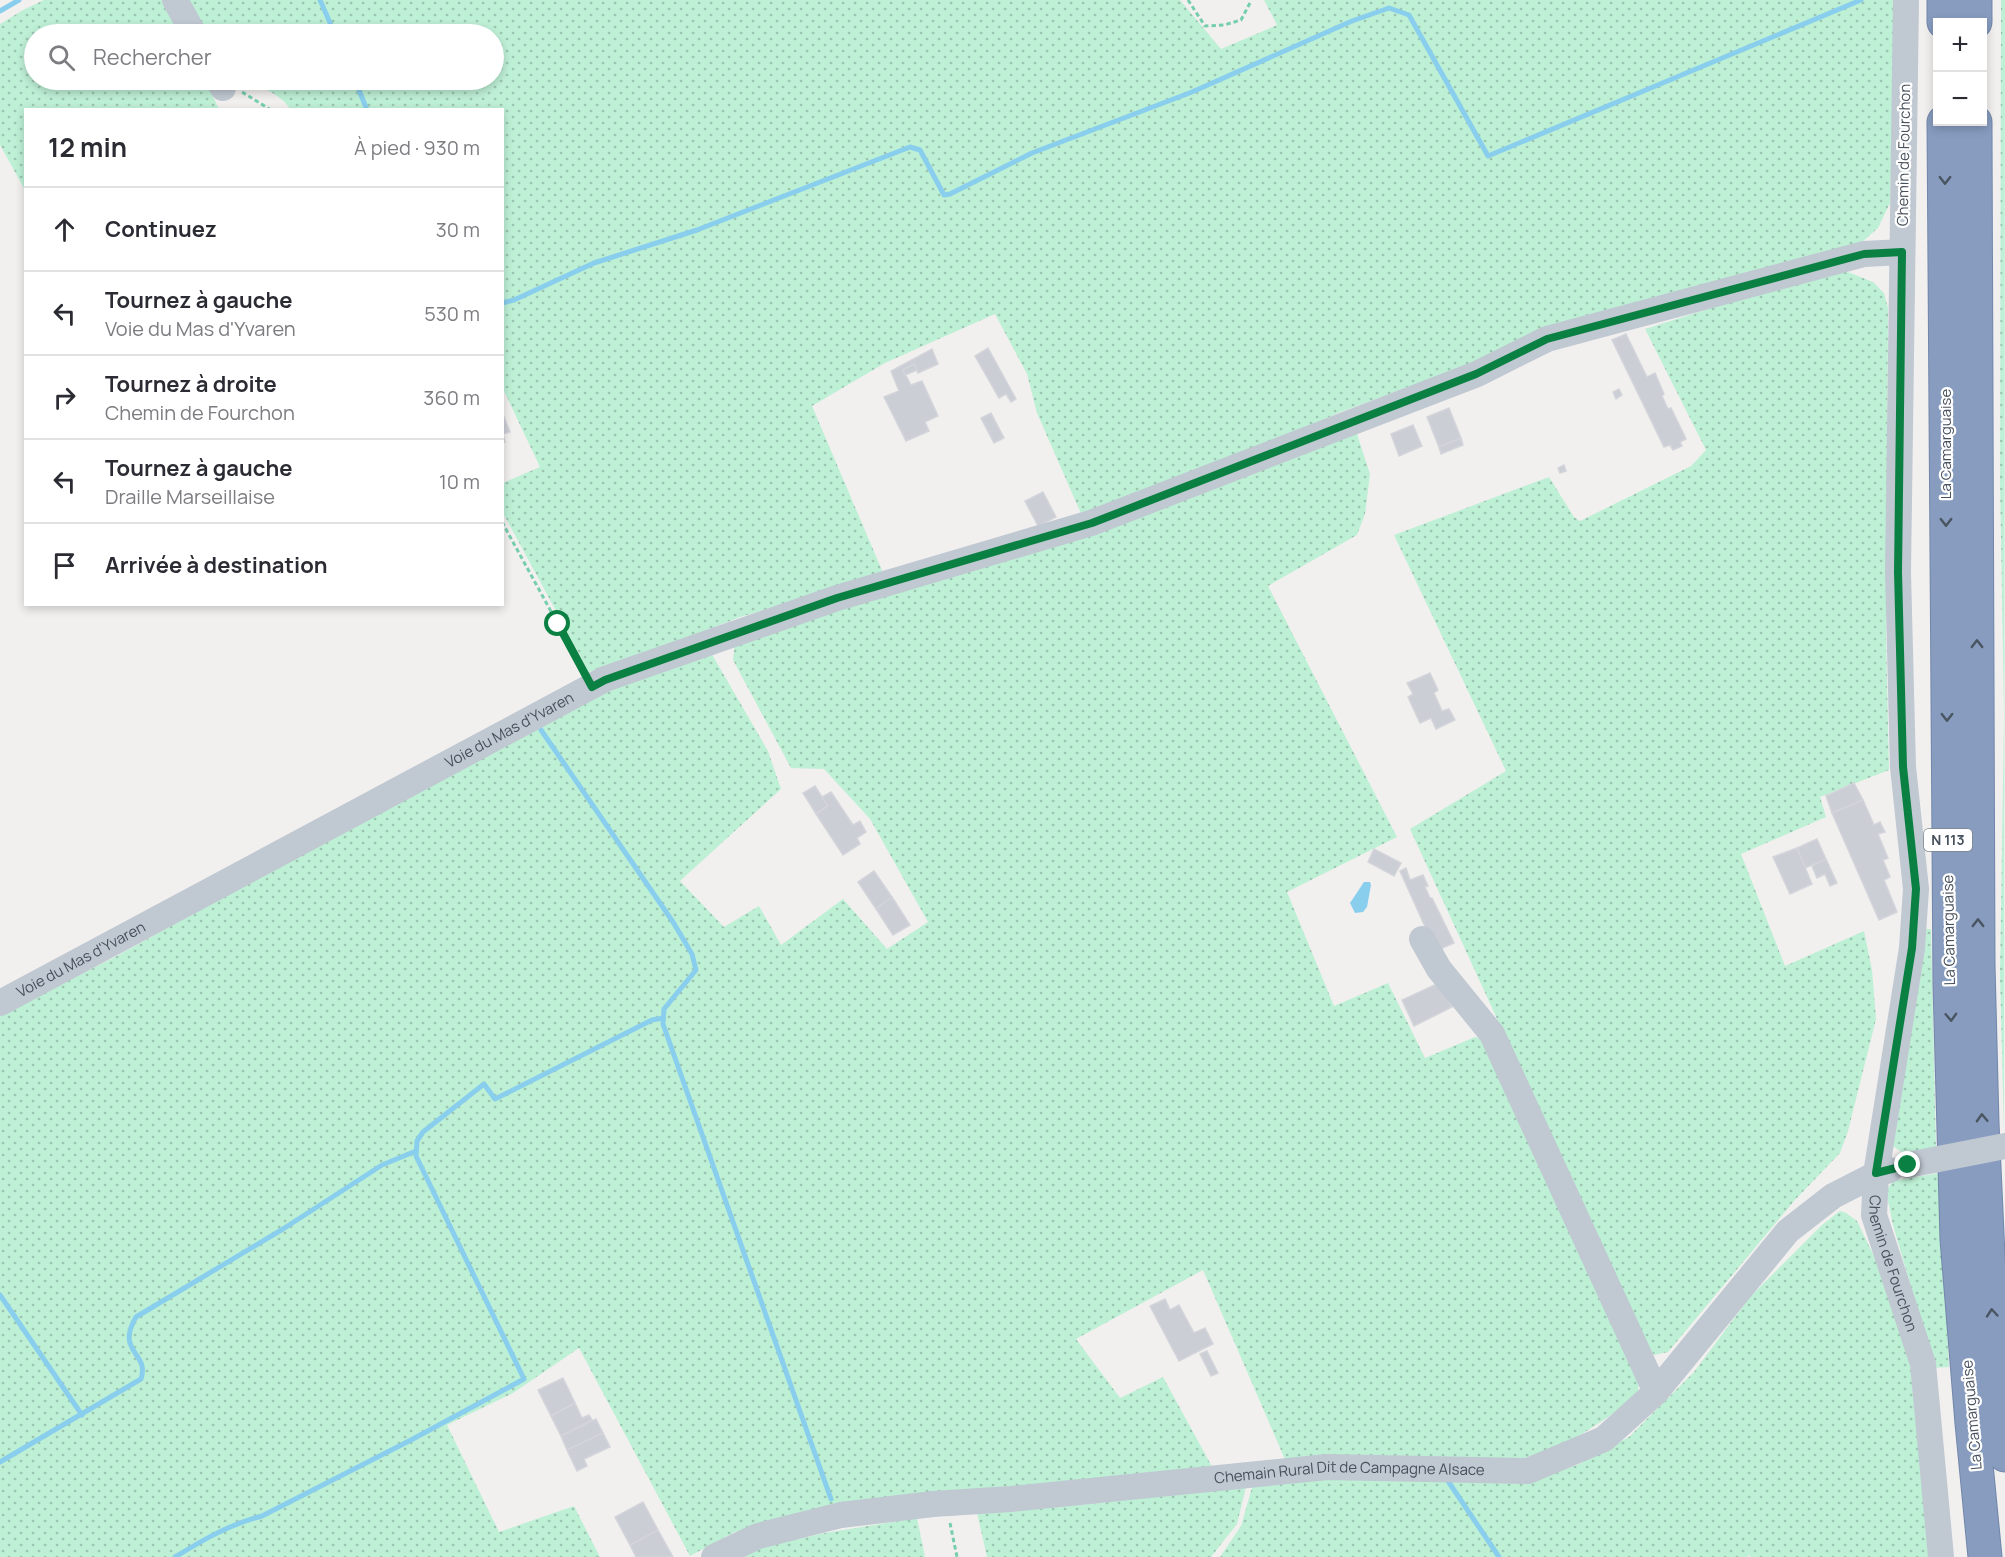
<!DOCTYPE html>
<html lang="fr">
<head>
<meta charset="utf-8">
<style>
	body { margin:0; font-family:Manrope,sans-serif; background:#f7f7f7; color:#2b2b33 }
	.controls { position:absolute; right:18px; top:18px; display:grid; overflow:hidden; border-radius:0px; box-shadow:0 3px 9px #0003 }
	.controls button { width:54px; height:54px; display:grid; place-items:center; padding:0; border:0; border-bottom:2px solid #e1e1e2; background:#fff; color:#2b2b33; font:30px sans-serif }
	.stop { position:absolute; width:18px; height:18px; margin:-14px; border:4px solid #0b8043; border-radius:50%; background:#fff }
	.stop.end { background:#0b8043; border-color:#fff; box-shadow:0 2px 6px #0008 }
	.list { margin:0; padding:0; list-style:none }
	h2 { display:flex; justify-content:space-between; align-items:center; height:78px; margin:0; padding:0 24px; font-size:26px }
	h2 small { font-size:20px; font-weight:400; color:#7c7c81 }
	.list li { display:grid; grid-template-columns:39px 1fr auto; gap:18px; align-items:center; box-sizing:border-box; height:84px; padding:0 24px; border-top:2px solid #e1e1e2 }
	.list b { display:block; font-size:22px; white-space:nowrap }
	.list p { margin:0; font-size:20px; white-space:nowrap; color:#7c7c81 }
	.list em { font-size:20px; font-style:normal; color:#7c7c81 }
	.icon { flex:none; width:33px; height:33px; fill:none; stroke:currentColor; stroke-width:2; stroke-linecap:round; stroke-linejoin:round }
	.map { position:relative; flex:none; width:2005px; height:1557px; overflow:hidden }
	.search { position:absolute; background:#fff; box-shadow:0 3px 9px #0003; left:24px; top:24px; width:480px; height:66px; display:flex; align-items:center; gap:15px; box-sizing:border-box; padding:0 21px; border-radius:33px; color:#7c7c81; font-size:22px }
	.panel { position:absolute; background:#fff; box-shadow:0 3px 9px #0003; left:24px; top:108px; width:480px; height:498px; border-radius:0px }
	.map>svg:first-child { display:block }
	.grass { fill:url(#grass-dots) }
	.water { fill:#8aceed }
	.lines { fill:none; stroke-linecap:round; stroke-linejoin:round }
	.stream { stroke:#8aceed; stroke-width:5 }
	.building { fill:#cbced5; stroke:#d3d5db; stroke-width:1.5 }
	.highway-casing { stroke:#7287ab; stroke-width:35 }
	.path { stroke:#75ceac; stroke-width:3; stroke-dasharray:4.5 3; stroke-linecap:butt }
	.minor { stroke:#c0c8d2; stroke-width:26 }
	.highway { stroke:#879cbf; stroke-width:33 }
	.minor-bridge { stroke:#c0c8d2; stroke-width:26 }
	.oneway { stroke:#4a5562 }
	.route { stroke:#0b8043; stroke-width:8 }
	.labels { text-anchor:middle; stroke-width:4.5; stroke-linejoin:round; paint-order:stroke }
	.shield { fill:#fff; stroke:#7e858e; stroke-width:1.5 }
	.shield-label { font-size:14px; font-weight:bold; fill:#47515d }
	.street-label { font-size:15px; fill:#47515d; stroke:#fff }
</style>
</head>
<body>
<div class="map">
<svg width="2005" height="1557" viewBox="0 0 2005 1557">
	<defs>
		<pattern id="grass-dots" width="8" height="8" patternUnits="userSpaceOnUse" patternTransform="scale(1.5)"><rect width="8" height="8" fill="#bef0d6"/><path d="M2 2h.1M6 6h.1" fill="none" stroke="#9cc5b1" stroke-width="1.8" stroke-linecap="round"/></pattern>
	</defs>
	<rect width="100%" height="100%" fill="#f2f0ef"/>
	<g class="grass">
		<path d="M44 0H168L184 34H34V80H205L219 109 26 110 25 190 0 145V24L23 10Z"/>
		<path d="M183 0H1180L1221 49 1277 25 1264 0H1896L1890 203 1878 228 1862 242 1457 369 1341 412 1227 461 1082 516 1037 413 1027 374 995 314 885 363 812 406 884 575 740 617 647 654 589 672 503 513V483L540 467 503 389 502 110 290 109C282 95 259 85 243 80H494V34H200Z"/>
		<path d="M2001 0H2005L2004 1133 2000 975 2004 715 2000 481Z"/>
		<path d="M1838 268 1873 282 1884 293 1888 308 1886 636 1889 770 1820 797 1826 817 1741 854 1785 966 1864 931 1872 970 1876 1019 1848 1131 1840 1153 1794 1201 1668 1352 1654 1355 1642 1335 1410 829 1506 771 1394 535 1549 477 1574 517 1580 521 1691 466 1706 450 1645 329Z"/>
		<path d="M1356 431 1370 474 1365 514 1357 535 1268 586 1397 837 1287 892 1334 1006 1388 983 1425 1058 1475 1037 1485 1040 1639 1374 1638 1393 1633 1400C1594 1426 1561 1453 1514 1460L1287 1464 1203 1270 1076 1339 1120 1398 1163 1377 1216 1474 790 1518 735 1532 690 1556 579 1348 513 1393 447 1425 499 1532 574 1506 600 1557H0V1015L113 958 602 689 710 651 768 751 781 789 680 881 724 927 759 906 781 945 843 899 887 949 928 922 870 819 824 769 791 768 733 660 735 640Z"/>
		<path d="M1923 929H1931L1936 1148 1905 1154 1891 1145Z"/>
		<path d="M1939 1173 1949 1367 1932 1368 1925 1335 1893 1225 1886 1191 1893 1181Z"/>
		<path d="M1840 1211 1846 1213 1857 1221 1883 1275 1908 1339 1929 1557H1751L1749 1555 1747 1557H1220L1241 1526 1253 1484 1299 1476 1536 1479 1577 1465 1629 1437 1694 1372 1750 1297 1822 1225Z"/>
		<path d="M1247 1483 1237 1524 1211 1557H987L977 1513 1100 1503Z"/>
		<path d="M917 1518 925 1557H732L744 1551 825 1533Z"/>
	</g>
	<path class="water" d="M1364 882H1370L1371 885 1367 907 1363 912 1355 913 1350 903Z"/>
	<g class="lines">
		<g class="stream">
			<path d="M320 0 335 34"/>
			<path d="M0 11 19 0"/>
			<path d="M355 80 367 110"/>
			<path d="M502 303 514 300 594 263 697 230 910 147 920 150 944 195 950 194 1032 153 1192 92 1352 21 1389 8 1409 15 1488 156 1861 0"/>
			<path d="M541 730 673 922 692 954 696 970 664 1009 663 1024 831 1499"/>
			<path d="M0 1295 82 1415"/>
			<path d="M0 1462 141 1379C150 1352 115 1353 136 1317L283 1229 382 1165 416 1151"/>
			<path d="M1448 1481 1499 1557"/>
			<path d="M175 1557C203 1540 230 1524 262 1516L411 1440 524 1379 416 1156 417 1141 423 1132 484 1084 495 1099 652 1020 663 1018"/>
		</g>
	</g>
	<g class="building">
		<path d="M1626 334 1647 377 1655 373 1664 394 1662 396 1668 409 1671 408 1686 439 1680 442 1682 446 1673 450 1670 445 1664 447 1612 340Z"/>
		<path d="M988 348 1016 399 1011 402 1006 394 999 398 975 356Z"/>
		<path d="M932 349 938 364 918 373 914 364 903 370 911 385 922 381 938 416 925 422 929 431 906 441 884 397 899 391 891 371Z"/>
		<path d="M914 364 917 370 905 375 903 370Z"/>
		<path d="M1619 389 1622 395 1616 399 1613 392Z"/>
		<path d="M1449 408 1461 438 1439 447 1427 417Z"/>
		<path d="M502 412 510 432 503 434 505 442 502 443Z"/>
		<path d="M991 413 1004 438 994 443 981 418Z"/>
		<path d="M1413 425 1422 446 1399 456 1391 434Z"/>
		<path d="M1461 438 1463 445 1441 454 1439 447Z"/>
		<path d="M1564 465 1566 471 1560 473 1558 468Z"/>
		<path d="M1043 492 1056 517 1038 526 1025 501Z"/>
		<path d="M1430 673 1438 690 1434 693 1442 711 1449 709 1455 720 1436 729 1431 718 1420 723 1408 697 1413 694 1407 683Z"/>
		<path d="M1854 783 1863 800 1832 813 1826 796Z"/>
		<path d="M815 786 828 806 816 814 803 793Z"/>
		<path d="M831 792 853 825 860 821 866 832 857 838 860 844 843 855 816 814 828 806 822 797Z"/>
		<path d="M1863 800 1874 825 1880 822 1885 832 1878 834 1888 858 1883 860 1890 877 1884 880 1897 912 1879 920 1832 813Z"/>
		<path d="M1817 839 1826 859 1805 868 1797 848Z"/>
		<path d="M1797 848 1812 884 1790 894 1773 857Z"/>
		<path d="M1374 849 1401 863 1394 876 1368 862Z"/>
		<path d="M1826 859 1837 883 1830 886 1825 874 1817 878 1812 866Z"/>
		<path d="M1406 868 1410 880 1423 875 1428 886 1425 887 1430 898H1432L1454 943 1436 951 1400 871Z"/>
		<path d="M874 871 892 897 876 909 858 882Z"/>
		<path d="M892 897 910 925 893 935 876 909Z"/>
		<path d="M1439 983 1452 1007 1414 1026 1402 1000Z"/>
		<path d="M1165 1299 1170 1310 1179 1305 1194 1333 1205 1328 1213 1344 1179 1361 1150 1306Z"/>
		<path d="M1207 1351 1218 1373 1211 1376 1200 1354Z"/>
		<path d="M563 1378 575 1403 551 1416 538 1390Z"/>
		<path d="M575 1403 582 1418 589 1415 592 1420 561 1436 551 1416Z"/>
		<path d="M596 1419 603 1433 567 1450 561 1436Z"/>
		<path d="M603 1433 610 1447 584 1459 587 1466 577 1471 567 1450Z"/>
		<path d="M643 1502 658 1530 630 1545 615 1517Z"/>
		<path d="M658 1530 673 1557H636L630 1545Z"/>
	</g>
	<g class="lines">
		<g class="highway-casing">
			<g id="highway">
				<path d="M1944 0V22"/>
				<path d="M1975 0V22"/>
				<path d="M1944 122 1950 986 1957 1239 1972 1423 1985 1557"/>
				<path d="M1975 122 1978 964 1982 1123 1990 1299 2005 1455"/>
			</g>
		</g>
		<g class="path">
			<path d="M1188 0 1205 26 1224 25 1241 20 1250 3V0"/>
			<path d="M242 92 271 110"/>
			<path d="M502 522 582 668"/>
			<path d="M950 1523 957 1557"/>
		</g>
		<g class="minor">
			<path d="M175 0 194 34"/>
			<path id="s1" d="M1906 0 1898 572 1903 767 1916 889 1912 948 1876 1174 1874 1215 1923 1364 1941 1557"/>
			<path d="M218 80 223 88"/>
			<path d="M1422 939 1439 969 1492 1034 1656 1392"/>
			<path id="s2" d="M0 1003 605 679 837 598 1091 523 1477 374 1547 339 1864 254 1902 252"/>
			<path id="s3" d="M714 1557 758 1536 841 1515 933 1504 1011 1499 1327 1467 1528 1471 1604 1439 1656 1392 1788 1231 1833 1196 1876 1174 1890 1170"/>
		</g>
		<use href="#highway" class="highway"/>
		<path class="minor-bridge" d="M1908 1165 2005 1146"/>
	</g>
	<defs><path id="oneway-chevron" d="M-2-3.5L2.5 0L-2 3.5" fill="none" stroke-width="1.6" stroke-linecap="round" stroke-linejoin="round" transform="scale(1.5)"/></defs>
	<g class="oneway">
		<use href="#oneway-chevron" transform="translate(1945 180) rotate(90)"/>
		<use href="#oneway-chevron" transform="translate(1946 522) rotate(90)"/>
		<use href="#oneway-chevron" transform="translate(1977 644) rotate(-90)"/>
		<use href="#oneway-chevron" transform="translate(1947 717) rotate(90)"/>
		<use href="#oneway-chevron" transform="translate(1978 923) rotate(-90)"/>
		<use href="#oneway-chevron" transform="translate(1951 1017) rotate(88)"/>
		<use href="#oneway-chevron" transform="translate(1982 1118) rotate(-92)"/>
		<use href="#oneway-chevron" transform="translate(1992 1313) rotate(-95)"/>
	</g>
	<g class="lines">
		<path class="route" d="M558 624 592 687 605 680 837 598 1092 523 1476 374 1547 339 1864 254 1902 252 1898 572 1903 767 1916 889 1912 948 1876 1173 1908 1165"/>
	</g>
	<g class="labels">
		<rect class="shield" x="1924" y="829" width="48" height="22" rx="4.5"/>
		<g class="shield-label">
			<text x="1948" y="845">N 113</text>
		</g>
		<g class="street-label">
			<text transform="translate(1904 155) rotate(-89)" y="5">Chemin de Fourchon</text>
			<text transform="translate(1946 444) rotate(-90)" y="5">La Camarguaise</text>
			<text dy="5" stroke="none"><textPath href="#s2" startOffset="578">Voie du Mas d'Yvaren</textPath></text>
			<text transform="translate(1949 930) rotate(-91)" y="5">La Camarguaise</text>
			<text dy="5" stroke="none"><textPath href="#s2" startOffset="92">Voie du Mas d'Yvaren</textPath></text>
			<text dy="5" stroke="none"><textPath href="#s1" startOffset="1270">Chemin de Fourchon</textPath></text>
			<text transform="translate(1972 1415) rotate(-95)" y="5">La Camarguaise</text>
			<text dy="5" stroke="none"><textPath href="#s3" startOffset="645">Chemain Rural Dit de Campagne Alsace</textPath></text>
		</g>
	</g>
</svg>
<div class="controls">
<button>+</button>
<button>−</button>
</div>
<div class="stop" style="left:558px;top:624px"></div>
<div class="stop end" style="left:1908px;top:1165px"></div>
<div class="search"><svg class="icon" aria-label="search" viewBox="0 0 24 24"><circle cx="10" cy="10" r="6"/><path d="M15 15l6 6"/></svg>Rechercher</div>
<section class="panel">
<h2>12 min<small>À pied · 930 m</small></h2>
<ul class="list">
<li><svg class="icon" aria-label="ahead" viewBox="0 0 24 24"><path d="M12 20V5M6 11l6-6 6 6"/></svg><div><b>Continuez</b></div><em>30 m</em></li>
<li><svg class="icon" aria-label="left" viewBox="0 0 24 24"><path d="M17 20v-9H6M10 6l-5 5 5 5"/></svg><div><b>Tournez à gauche</b><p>Voie du Mas d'Yvaren</p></div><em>530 m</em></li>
<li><svg class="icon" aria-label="right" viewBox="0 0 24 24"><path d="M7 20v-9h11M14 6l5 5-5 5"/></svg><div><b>Tournez à droite</b><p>Chemin de Fourchon</p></div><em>360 m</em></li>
<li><svg class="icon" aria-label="left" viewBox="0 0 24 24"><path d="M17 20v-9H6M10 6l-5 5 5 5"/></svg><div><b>Tournez à gauche</b><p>Draille Marseillaise</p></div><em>10 m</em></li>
<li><svg class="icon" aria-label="arrive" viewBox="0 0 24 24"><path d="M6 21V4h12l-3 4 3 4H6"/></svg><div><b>Arrivée à destination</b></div></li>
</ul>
</section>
</div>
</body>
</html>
